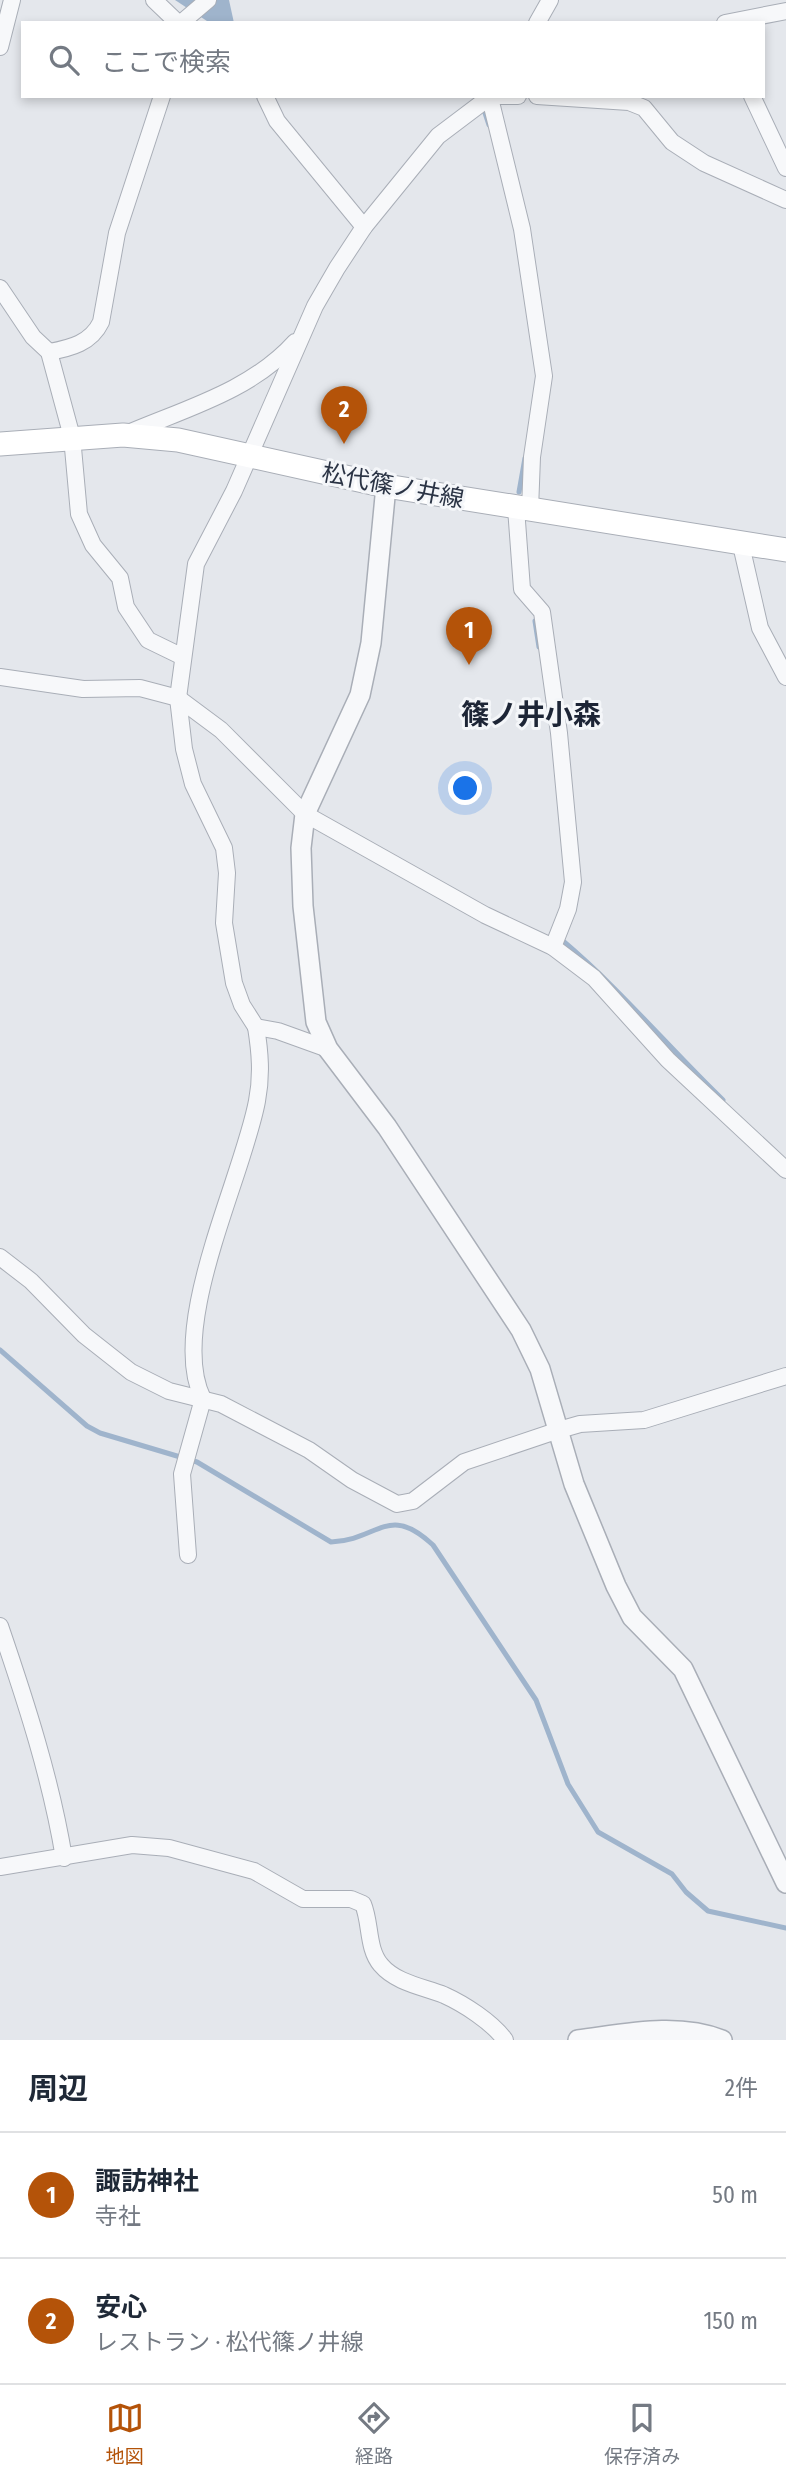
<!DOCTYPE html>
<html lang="ja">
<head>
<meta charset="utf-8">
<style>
	body { margin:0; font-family:"Fira Sans Condensed","Noto Sans JP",sans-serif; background:#f6f6f7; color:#1f2937 }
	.you { position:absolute; left:466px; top:789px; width:24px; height:24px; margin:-18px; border:5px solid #fff; border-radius:50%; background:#1a73e8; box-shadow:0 0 0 10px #1a73e833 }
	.badge { display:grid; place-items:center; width:46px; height:46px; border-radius:50%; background:#b45309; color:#fff; font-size:23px; font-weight:700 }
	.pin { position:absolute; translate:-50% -58px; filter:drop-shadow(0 2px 4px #0008) }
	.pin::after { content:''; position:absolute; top:37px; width:24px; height:21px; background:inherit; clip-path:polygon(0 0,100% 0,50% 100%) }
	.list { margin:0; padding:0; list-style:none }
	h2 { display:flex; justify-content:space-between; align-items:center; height:91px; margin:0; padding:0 28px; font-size:30px }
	h2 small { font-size:23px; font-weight:400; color:#747a83 }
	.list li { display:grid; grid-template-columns:46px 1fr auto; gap:21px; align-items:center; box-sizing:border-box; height:126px; padding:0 28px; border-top:2px solid #e0e1e3 }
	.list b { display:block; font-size:26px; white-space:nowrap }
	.list p { margin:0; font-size:23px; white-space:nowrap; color:#747a83 }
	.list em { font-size:23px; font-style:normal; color:#747a83 }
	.icon { flex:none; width:38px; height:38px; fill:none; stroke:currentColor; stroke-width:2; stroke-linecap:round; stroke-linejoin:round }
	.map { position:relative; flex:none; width:786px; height:2040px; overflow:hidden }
	.search { position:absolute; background:#fff; box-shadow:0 4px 10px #0003; left:21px; right:21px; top:21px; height:77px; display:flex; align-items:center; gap:18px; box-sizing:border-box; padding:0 24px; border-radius:0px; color:#747a83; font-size:26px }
	.sheet { height:343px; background:#fff }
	nav { display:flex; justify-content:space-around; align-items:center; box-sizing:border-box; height:98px; border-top:2px solid #e0e1e3; background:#fff; font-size:19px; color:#747a83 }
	nav a { display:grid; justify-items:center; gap:4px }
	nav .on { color:#b45309 }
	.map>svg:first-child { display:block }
	.water { fill:#9fb4cc }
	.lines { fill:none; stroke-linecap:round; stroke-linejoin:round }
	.stream { stroke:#9fb4cc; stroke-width:5 }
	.minor-casing { stroke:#a9aeb7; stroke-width:18 }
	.tertiary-casing { stroke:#a9aeb7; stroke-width:22 }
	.secondary-casing { stroke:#a9aeb7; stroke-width:25 }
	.minor { stroke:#f7f8fa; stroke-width:16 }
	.tertiary { stroke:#f7f8fa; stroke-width:19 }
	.secondary { stroke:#fff; stroke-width:23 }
	.labels { text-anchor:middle; stroke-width:6; stroke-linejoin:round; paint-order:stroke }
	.street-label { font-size:24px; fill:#2b3445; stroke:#f4f6f9 }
	.quarter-label { font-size:28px; font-weight:bold; fill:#1d2536; stroke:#f4f6f9 }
</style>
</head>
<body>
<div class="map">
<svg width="786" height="2040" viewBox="0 0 786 2040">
	<rect width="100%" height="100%" fill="#e4e7ec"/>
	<path class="water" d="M175 0H229L234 23H210Z"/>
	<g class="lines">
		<g class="stream">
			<path d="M485 113 489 125"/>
			<path d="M519 492 525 458"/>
			<path d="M535 621 539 647"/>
			<path d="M563 941C621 990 669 1048 723 1100"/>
			<path d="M0 1350 87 1426 100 1433 197 1462 331 1542C379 1540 388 1503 433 1545L536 1700 568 1784 598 1832 672 1874 686 1892 708 1911 786 1928"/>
		</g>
		<g class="minor-casing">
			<g id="minor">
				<path d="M154 0 178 23"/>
				<path d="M181 23 208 0"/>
				<path d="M537 23 550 0"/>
				<path d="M725 23 786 11"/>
				<path d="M0 47 12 0"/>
				<path d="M265 96 277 121 364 227"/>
				<path d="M484 96H518"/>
				<path d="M537 96 629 102 644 108 672 142 704 163 786 200"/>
				<path d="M752 96 786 168"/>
				<path d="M490 98 522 229 544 376 532 457 530 510"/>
				<path d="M0 288 33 337 49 352 72 437 79 514 93 545 120 578 126 607 148 640 183 657"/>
				<path d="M49 352C71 348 91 343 101 322L117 233 162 96"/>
				<path d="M126 434C184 409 251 391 295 342"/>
				<path d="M516 508 522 589 542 612 559 733 573 882 568 909 553 947"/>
				<path d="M741 545 760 628 786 677"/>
				<path d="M0 677 83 689 140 688 178 698 221 730 305 814 485 915 553 947 594 978 668 1060 786 1170"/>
				<path d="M328 1049 278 1031 256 1027 242 1005 234 983 224 923 227 873 224 848 193 784 184 749 178 698 196 564 234 491 315 306 337 268 364 227 438 136 491 96"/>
				<path d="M0 1257 31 1281 84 1335 131 1372 169 1391 221 1404 309 1450 352 1480 397 1504 413 1501 464 1462 559 1430 580 1424 644 1420 786 1376"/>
				<path d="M188 1555 182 1474 203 1399C167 1327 243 1177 257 1101 262 1075 260 1052 256 1027"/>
				<path d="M0 1626C26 1702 51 1779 64 1858"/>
				<path d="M0 1867 132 1845 169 1848 254 1871 303 1899H351L363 1904C371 1923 367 1949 381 1965 396 1983 424 1987 444 1995 464 2004 492 2022 505 2040"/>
			</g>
		</g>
		<g class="tertiary-casing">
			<g id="tertiary">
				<path d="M386 486 371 643 360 695 305 814 301 848 303 906 316 1022 328 1049 387 1127 521 1330 540 1369 574 1484 616 1586 632 1617 683 1669 786 1883"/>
				<path d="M578 2040C625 2034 677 2022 722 2040"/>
			</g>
		</g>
		<g class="secondary-casing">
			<path id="secondary" d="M0 444 123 435 178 440 386 486 786 550"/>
		</g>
		<use href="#minor" class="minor"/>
		<use href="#tertiary" class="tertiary"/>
		<use href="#secondary" class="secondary"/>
	</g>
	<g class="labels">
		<g class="street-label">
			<text transform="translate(393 486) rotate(11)" y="8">松代篠ノ井線</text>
		</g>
		<g class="quarter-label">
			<text x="531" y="724">篠ノ井小森</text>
		</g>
	</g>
</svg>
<div class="you"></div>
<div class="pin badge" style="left:469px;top:665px">1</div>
<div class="pin badge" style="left:344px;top:444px">2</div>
<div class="search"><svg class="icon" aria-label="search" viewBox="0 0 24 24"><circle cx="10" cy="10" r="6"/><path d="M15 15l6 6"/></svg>ここで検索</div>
</div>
<section class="sheet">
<h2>周辺<small>2件</small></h2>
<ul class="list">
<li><span class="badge">1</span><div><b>諏訪神社</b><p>寺社</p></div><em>50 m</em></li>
<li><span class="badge">2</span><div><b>安心</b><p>レストラン · 松代篠ノ井線</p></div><em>150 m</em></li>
</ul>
</section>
<nav>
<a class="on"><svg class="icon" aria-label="map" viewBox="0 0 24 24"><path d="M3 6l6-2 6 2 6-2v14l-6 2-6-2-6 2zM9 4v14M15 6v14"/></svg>地図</a>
<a><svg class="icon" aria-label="directions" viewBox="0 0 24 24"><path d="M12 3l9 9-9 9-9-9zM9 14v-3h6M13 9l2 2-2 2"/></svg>経路</a>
<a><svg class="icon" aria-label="saved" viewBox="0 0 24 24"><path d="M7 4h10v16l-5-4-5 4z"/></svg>保存済み</a>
</nav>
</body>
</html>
